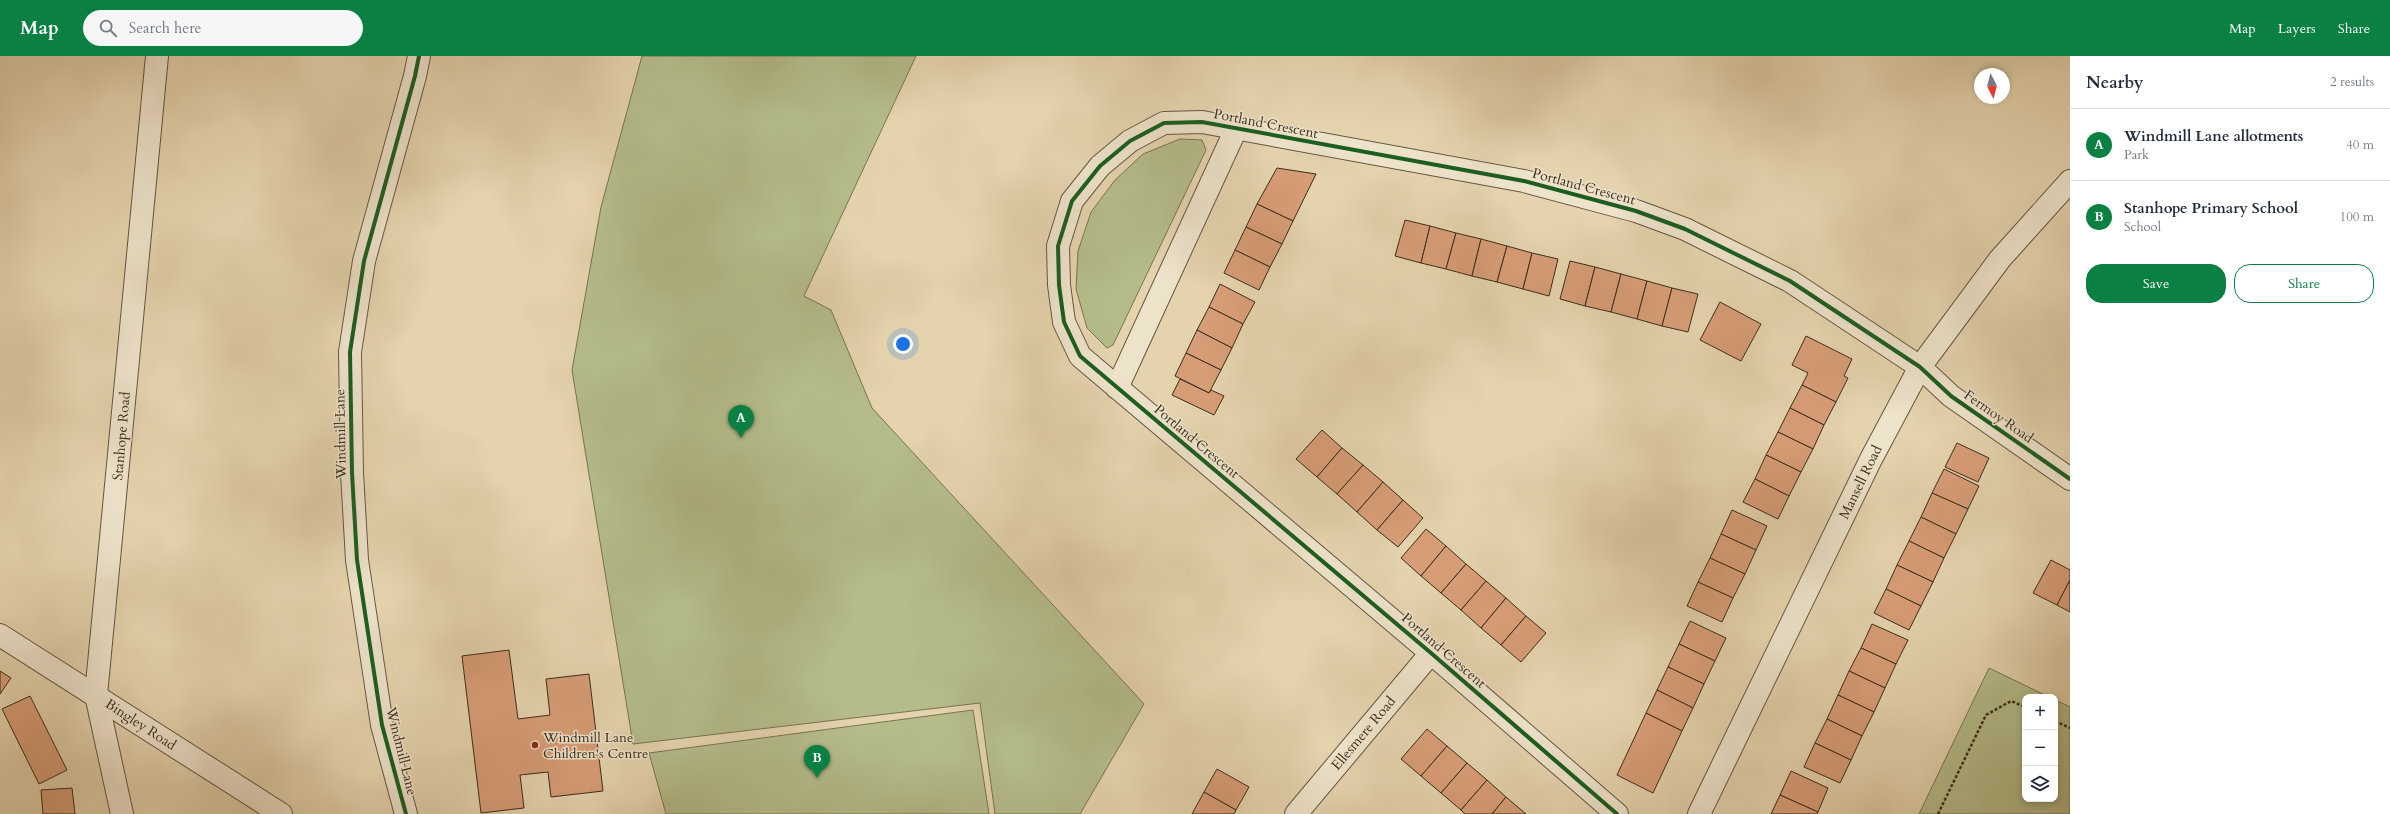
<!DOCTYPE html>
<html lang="en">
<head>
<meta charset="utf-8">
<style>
	body { margin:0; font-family:Cardo,serif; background:#f6f6f7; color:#1f2937 }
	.controls { position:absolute; right:12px; bottom:12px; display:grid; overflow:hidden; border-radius:8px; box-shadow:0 2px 6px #0003 }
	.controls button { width:36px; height:36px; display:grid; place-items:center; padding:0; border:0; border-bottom:1px solid #e0e1e3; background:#fff; color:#1f2937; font:20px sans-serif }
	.compass { position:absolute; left:1974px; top:12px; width:36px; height:36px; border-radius:50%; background:#fff; box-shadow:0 2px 6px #0003; rotate:173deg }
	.you { position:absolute; left:903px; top:288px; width:14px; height:14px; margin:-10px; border:3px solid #fff; border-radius:50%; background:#1a73e8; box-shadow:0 0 0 6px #1a73e833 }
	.badge { display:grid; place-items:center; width:26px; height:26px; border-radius:50%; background:#0b8043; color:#fff; font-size:13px; font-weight:700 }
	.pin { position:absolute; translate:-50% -33px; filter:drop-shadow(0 1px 2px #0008) }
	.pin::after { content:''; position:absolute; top:21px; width:14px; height:12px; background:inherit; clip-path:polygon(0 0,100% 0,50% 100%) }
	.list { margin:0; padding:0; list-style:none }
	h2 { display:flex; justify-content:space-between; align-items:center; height:52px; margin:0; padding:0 16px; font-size:17px }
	h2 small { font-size:13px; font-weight:400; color:#747a83 }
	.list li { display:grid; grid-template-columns:26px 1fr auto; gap:12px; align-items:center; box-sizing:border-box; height:72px; padding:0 16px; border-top:1px solid #e0e1e3 }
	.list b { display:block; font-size:15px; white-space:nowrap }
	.list p { margin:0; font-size:13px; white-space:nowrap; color:#747a83 }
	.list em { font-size:13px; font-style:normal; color:#747a83 }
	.actions { display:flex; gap:8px; padding:12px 16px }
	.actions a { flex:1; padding:9px 0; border:1px solid #0b8043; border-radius:16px; text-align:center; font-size:14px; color:#0b8043 }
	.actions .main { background:#0b8043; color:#fff }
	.icon { flex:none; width:22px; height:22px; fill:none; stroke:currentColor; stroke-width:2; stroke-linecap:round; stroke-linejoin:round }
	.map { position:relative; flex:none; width:2070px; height:758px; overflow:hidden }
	header { display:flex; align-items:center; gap:24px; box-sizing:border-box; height:56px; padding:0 20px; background:#0b8043; color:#fff }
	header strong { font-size:19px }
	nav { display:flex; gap:22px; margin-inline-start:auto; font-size:14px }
	.search { width:280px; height:36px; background:#f6f6f7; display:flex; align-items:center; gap:10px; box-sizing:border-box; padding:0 14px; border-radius:22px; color:#747a83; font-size:15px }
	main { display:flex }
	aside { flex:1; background:#fff }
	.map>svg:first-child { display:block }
	.green { fill:#b4bc8a; stroke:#787453 }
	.building { fill:#d79d77; stroke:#3c2c1c }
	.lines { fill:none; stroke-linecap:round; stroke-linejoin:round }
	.street-casing { stroke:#665640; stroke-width:24 }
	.path { stroke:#3c2c1c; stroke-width:2.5; stroke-dasharray:3 2; stroke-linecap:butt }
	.street { stroke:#ede2ca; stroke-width:22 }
	.cycleway-casing { stroke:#ede2ca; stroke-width:6 }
	.cycleway { stroke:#1b5e20; stroke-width:4 }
	.poi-dot { fill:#8f2418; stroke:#ede2ca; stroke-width:1.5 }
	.labels { text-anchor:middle; stroke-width:3; stroke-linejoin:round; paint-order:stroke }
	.street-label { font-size:14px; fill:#3c2c1c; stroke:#ede2ca }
	.poi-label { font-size:14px; fill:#3c2c1c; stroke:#ede2ca; text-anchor:start }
</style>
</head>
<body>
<header>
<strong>Map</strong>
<div class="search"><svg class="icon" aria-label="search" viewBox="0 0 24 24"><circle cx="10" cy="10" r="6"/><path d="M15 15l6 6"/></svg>Search here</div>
<nav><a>Map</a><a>Layers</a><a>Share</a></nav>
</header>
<main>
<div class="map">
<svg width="2070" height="758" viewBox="0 0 2070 758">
	<rect width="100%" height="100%" fill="#e4d3ad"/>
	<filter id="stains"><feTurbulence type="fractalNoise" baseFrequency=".005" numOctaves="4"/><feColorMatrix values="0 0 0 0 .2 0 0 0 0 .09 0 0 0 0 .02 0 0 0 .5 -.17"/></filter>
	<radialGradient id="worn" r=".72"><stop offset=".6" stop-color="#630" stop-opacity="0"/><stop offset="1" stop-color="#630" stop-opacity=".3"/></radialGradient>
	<g class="green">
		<path d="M642 0H916L804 240 831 254 872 352 1144 648 1080 758H995L980 647 633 688 572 314 601 151Z"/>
		<path d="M1180 83 1202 84 1206 94 1113 289 1107 292 1087 272 1076 233 1078 195 1091 156 1115 124 1143 98Z"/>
		<path d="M1989 612 2049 641H2025V743H2055V644L2070 651V758H1919Z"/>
		<path d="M973 654 989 758H666L649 697Z"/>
	</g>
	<g class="building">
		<path d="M1277 112 1316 118 1293 165 1257 148Z"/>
		<path d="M1257 148 1293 165 1282 188 1246 171Z"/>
		<path d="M1405 164 1430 170 1421 207 1395 200Z"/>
		<path d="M1430 170 1456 177 1446 213 1421 207Z"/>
		<path d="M1246 171 1282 188 1270 211 1235 194Z"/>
		<path d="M1456 177 1481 183 1472 220 1446 213Z"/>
		<path d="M1481 183 1507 190 1497 226 1472 220Z"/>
		<path d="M1507 190 1532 197 1523 233 1497 226Z"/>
		<path d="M1235 194 1270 211 1259 234 1224 217Z"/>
		<path d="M1532 197 1558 203 1549 240 1523 233Z"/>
		<path d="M1570 205 1595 211 1585 250 1560 243Z"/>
		<path d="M1595 211 1621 218 1611 256 1585 250Z"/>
		<path d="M1621 218 1647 225 1637 263 1611 256Z"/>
		<path d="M1647 225 1672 232 1662 270 1637 263Z"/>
		<path d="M1220 228 1255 246 1243 268 1209 251Z"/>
		<path d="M1672 232 1698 238 1688 276 1662 270Z"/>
		<path d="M1720 246 1761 268 1741 305 1700 284Z"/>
		<path d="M1209 251 1243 268 1232 292 1197 274Z"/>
		<path d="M1197 274 1232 292 1221 314 1186 297Z"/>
		<path d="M1806 280 1852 303 1844 320 1848 322 1836 346 1802 329 1808 317 1792 309Z"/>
		<path d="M1186 297 1221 314 1209 337 1175 320Z"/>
		<path d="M1180 323 1209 337 1211 334 1224 340 1214 359 1172 339Z"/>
		<path d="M1802 329 1836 346 1824 369 1790 352Z"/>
		<path d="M1790 352 1824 369 1813 393 1778 376Z"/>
		<path d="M1322 374 1342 392 1317 421 1296 403Z"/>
		<path d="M1778 376 1813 393 1801 416 1766 399Z"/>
		<path d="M1957 387 1989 402 1978 426 1945 411Z"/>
		<path d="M1342 392 1363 409 1337 438 1317 421Z"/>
		<path d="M1766 399 1801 416 1789 440 1755 423Z"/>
		<path d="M1363 409 1383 426 1357 456 1337 438Z"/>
		<path d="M1944 413 1979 430 1968 453 1932 437Z"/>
		<path d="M1755 423 1789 440 1778 463 1743 446Z"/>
		<path d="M1383 426 1403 444 1377 474 1357 456Z"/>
		<path d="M1932 437 1968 453 1956 478 1921 461Z"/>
		<path d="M1403 444 1423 462 1398 491 1377 474Z"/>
		<path d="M1732 454 1767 470 1756 494 1721 478Z"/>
		<path d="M1921 461 1956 478 1944 502 1909 485Z"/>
		<path d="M1426 473 1446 490 1421 520 1401 502Z"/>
		<path d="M1721 478 1756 494 1745 518 1710 502Z"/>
		<path d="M1909 485 1944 502 1933 526 1897 509Z"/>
		<path d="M1446 490 1466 508 1441 537 1421 520Z"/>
		<path d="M1710 502 1745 518 1733 542 1698 526Z"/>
		<path d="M2051 504 2070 514V524L2057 549 2033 537Z"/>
		<path d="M1466 508 1486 525 1461 554 1441 537Z"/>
		<path d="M1897 509 1933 526 1921 550 1886 533Z"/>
		<path d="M2070 524V556L2057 549Z"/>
		<path d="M1486 525 1506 542 1481 572 1461 554Z"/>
		<path d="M1698 526 1733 542 1722 566 1687 550Z"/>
		<path d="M1886 533 1921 550 1909 574 1874 557Z"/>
		<path d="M1506 542 1526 560 1501 589 1481 572Z"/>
		<path d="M1526 560 1546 577 1521 606 1501 589Z"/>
		<path d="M1690 565 1726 582 1715 605 1679 588Z"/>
		<path d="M1872 568 1908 584 1896 608 1861 592Z"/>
		<path d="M1679 588 1715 605 1704 628 1668 611Z"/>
		<path d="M1861 592 1896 608 1885 632 1849 615Z"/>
		<path d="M509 594 518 663 550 659 546 623 589 618 603 735 551 741 548 716 520 719 524 752 481 757 462 600Z"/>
		<path d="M1668 611 1704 628 1693 652 1657 634Z"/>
		<path d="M0 615 11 622 0 638Z"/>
		<path d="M1849 615 1885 632 1874 656 1838 639Z"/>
		<path d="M1657 634 1693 652 1682 675 1646 657Z"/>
		<path d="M1838 639 1874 656 1862 680 1827 663Z"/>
		<path d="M30 640 67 714 39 728 2 653Z"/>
		<path d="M1646 657 1682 675 1653 737 1617 719Z"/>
		<path d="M1827 663 1862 680 1851 704 1815 687Z"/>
		<path d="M1427 673 1447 690 1421 720 1401 703Z"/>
		<path d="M1815 687 1851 704 1840 727 1804 711Z"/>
		<path d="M1447 690 1467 707 1441 737 1421 720Z"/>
		<path d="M1467 707 1487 724 1461 754 1441 737Z"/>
		<path d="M1217 713 1249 731 1236 754 1204 736Z"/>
		<path d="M1791 715 1828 732 1818 756 1780 739Z"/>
		<path d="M1487 724 1506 741 1492 758H1465L1461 754Z"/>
		<path d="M72 732 75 758H43L41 734Z"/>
		<path d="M1204 736 1236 754 1234 758H1192Z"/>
		<path d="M1780 739 1818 756 1817 758H1771Z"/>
		<path d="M1506 741 1526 758H1492Z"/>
	</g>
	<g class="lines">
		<g class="street-casing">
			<g id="street">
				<path d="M1117 332 1236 73"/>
				<path d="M0 579 281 758"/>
				<path d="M122 758 96 639 157 0"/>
				<path d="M406 758 382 669 357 504 352 417 350 296 364 205 415 20 419 0"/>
				<path d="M1296 758 1431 597"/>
				<path d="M1617 758 1431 597 1080 300 1064 266 1059 229 1058 190 1072 145 1100 110 1130 85 1164 67 1202 66 1524 125 1636 155 1685 173 1790 225 1920 311 1951 340 2070 423"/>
				<path d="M1699 758 1871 403 1920 311 2000 203 2070 125"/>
			</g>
		</g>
		<g class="path">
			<path d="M2055 665 2070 672"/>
			<path d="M1938 758 1986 659 2011 645 2025 651"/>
		</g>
		<use href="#street" class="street"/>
		<g class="cycleway-casing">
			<g id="cycleway">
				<path d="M406 758 382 669 357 504 352 417 350 296 364 205 415 20 419 0"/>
				<path d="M1617 758 1431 597 1080 300 1064 266 1059 229 1058 190 1072 145 1100 110 1130 85 1164 67 1202 66 1524 125 1636 155 1685 173 1790 225 1920 311 1951 340 2070 423"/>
			</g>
		</g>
		<use href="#cycleway" class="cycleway"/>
	</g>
	<circle class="poi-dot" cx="535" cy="689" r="4"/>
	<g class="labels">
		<g class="street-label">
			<text transform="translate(1266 67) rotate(11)" y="5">Portland Crescent</text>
			<text transform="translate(1584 130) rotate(15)" y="5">Portland Crescent</text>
			<text transform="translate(1999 360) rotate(35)" y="5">Fermoy Road</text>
			<text transform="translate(340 378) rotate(-91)" y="5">Windmill Lane</text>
			<text transform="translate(121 380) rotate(-85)" y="5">Stanhope Road</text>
			<text transform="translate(1197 385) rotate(40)" y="5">Portland Crescent</text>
			<text transform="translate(1860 426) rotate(-64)" y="5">Mansell Road</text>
			<text transform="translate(1444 594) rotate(41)" y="5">Portland Crescent</text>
			<text transform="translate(141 668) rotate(33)" y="5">Bingley Road</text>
			<text transform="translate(1363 677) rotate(-50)" y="5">Ellesmere Road</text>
			<text transform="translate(402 695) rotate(76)" y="5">Windmill Lane</text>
		</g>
		<g class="poi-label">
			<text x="543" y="686">Windmill Lane<tspan x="543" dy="16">Children's Centre</tspan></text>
		</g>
	</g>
	<rect width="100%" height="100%" filter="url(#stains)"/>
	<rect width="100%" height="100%" fill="url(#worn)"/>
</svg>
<div class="controls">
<button>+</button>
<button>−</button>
<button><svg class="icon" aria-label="layers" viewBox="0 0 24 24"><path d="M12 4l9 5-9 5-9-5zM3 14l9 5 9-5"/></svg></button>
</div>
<svg class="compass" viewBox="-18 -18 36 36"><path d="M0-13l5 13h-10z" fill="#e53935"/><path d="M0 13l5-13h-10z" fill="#747a83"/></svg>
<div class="you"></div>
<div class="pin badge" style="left:741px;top:382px">A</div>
<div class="pin badge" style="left:817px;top:722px">B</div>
</div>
<aside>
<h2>Nearby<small>2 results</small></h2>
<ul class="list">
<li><span class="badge">A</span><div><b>Windmill Lane allotments</b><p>Park</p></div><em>40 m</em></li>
<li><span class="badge">B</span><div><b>Stanhope Primary School</b><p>School</p></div><em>100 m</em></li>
</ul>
<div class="actions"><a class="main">Save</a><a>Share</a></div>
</aside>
</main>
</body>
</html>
